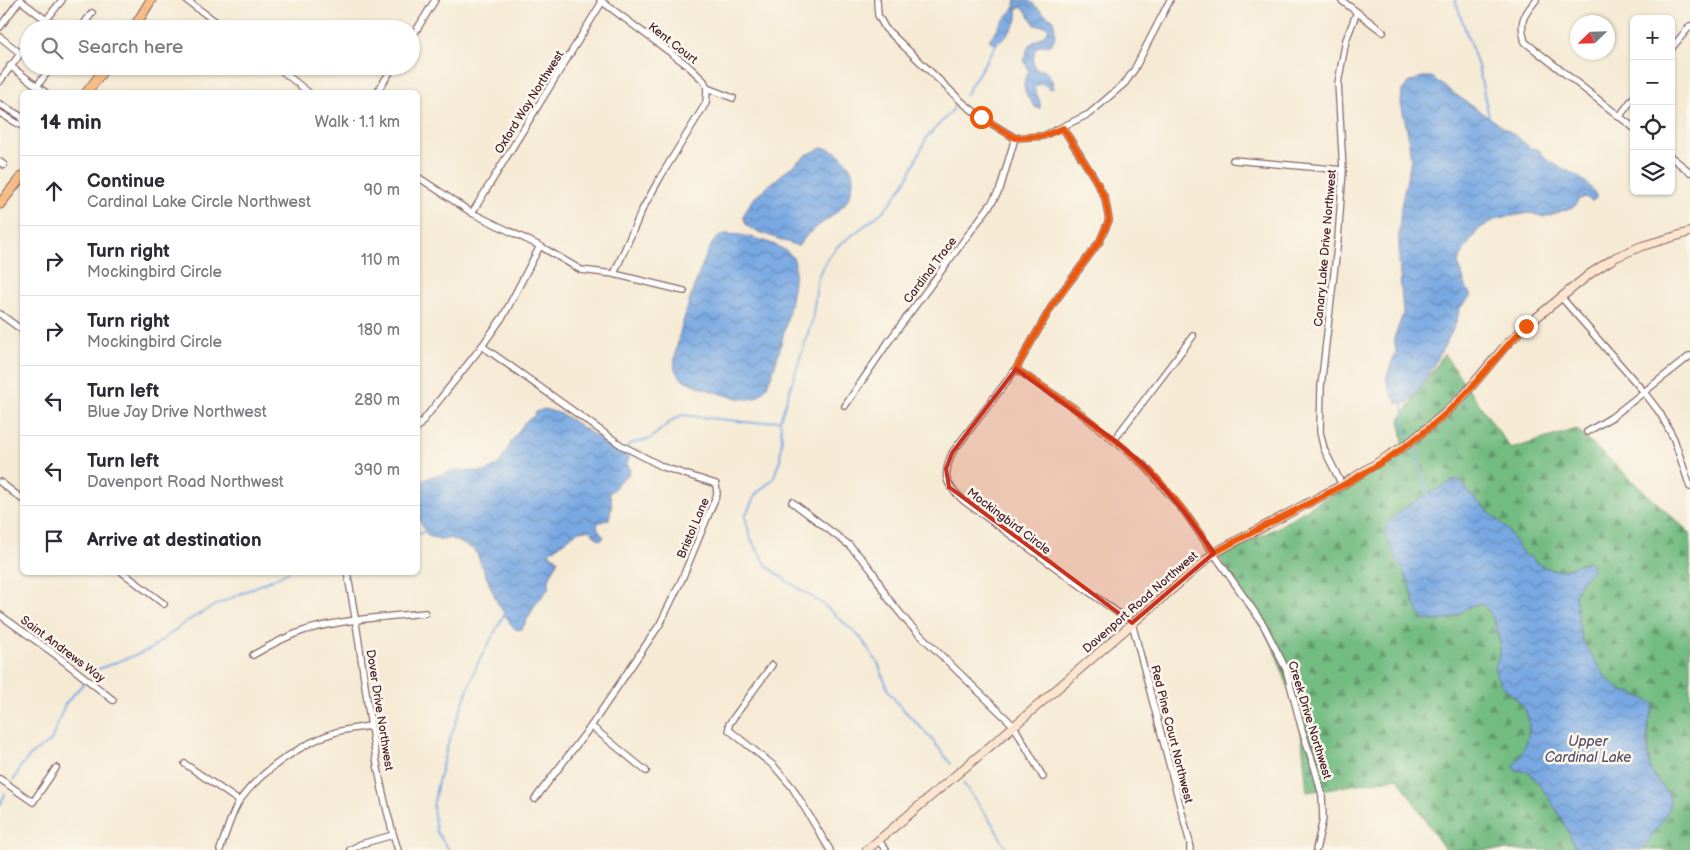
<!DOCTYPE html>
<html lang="en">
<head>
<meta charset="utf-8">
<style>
	body { margin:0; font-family:"Balsamiq Sans",sans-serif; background:#f2f2f3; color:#2b2b33 }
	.controls { position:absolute; right:15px; top:15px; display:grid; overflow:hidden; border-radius:8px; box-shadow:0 1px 4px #0004 }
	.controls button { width:45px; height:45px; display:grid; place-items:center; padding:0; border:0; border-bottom:1px solid #e1e1e2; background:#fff; color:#2b2b33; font:25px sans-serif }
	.compass { position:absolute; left:1570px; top:15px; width:45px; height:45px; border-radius:50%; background:#fff; box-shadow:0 1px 4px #0004; rotate:247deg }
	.stop { position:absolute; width:15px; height:15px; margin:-11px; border:4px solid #ea580c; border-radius:50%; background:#fff }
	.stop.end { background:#ea580c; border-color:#fff; box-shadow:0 1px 5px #0008 }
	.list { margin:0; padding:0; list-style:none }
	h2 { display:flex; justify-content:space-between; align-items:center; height:65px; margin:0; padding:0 20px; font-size:21px }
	h2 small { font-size:16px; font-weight:400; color:#7c7c81 }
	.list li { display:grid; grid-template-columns:32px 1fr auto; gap:15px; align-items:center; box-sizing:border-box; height:70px; padding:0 20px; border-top:1px solid #e1e1e2 }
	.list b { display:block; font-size:19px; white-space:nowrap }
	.list p { margin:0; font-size:16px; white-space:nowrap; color:#7c7c81 }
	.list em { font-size:16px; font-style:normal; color:#7c7c81 }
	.icon { flex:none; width:28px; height:28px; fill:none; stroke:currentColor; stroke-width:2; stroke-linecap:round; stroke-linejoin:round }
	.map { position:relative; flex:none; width:1690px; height:850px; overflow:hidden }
	.search { position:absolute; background:#fff; box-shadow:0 1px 4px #0004; left:20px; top:20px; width:400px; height:55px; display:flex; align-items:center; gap:12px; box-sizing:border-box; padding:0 18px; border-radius:28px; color:#7c7c81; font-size:19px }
	.panel { position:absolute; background:#fff; box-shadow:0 1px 4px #0004; left:20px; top:90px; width:400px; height:485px; border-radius:8px }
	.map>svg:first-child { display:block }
	.forest { fill:url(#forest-firs); stroke:#5e6d56 }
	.water { fill:url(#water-waves); stroke:#616486 }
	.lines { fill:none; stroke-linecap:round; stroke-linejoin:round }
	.stream { stroke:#78a8e2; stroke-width:2 }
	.street-casing { stroke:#866666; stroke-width:8 }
	.secondary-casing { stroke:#866666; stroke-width:10 }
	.primary-casing { stroke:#866666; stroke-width:11 }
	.street { stroke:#fff; stroke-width:5.5 }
	.secondary { stroke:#fbe5cf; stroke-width:8 }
	.primary { stroke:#f6be86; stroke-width:9 }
	.route { stroke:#ea580c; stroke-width:6 }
	.marked { fill:#c8321e; fill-opacity:0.2; stroke:#c8321e; stroke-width:4; stroke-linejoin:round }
	.labels { text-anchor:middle; stroke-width:5; stroke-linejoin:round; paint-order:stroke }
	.street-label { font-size:12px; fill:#4a1f2b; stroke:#fbf7ec }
	.water-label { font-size:14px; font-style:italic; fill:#5a4f6b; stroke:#fbf7ec }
</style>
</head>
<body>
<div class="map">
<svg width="1690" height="850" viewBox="0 0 1690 850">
	<defs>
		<pattern id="forest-firs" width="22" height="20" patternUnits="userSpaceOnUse" patternTransform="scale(1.25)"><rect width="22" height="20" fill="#72bb81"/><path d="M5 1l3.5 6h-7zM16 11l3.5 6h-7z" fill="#60976a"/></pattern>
		<pattern id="water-waves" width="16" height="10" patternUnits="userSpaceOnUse" patternTransform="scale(1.25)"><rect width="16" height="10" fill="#78a8e2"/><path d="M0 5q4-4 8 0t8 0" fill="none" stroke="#6488b7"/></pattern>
	</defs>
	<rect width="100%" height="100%" fill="#fbf7ec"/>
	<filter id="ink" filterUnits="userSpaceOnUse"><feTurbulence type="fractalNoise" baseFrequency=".02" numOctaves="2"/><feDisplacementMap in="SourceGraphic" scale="10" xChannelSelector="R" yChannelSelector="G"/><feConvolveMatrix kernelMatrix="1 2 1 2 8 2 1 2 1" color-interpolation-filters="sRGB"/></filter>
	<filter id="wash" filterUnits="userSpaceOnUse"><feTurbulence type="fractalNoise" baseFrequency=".0096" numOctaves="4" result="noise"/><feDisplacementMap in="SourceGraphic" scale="20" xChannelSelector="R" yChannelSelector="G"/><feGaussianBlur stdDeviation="1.12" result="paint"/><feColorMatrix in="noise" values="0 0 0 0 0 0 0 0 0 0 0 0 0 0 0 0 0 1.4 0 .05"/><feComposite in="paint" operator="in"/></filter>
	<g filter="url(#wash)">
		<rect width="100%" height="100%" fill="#f5ead4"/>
		<path class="forest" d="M1444 354 1511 449 1576 429 1690 533V850H1643L1646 842 1654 832 1669 794 1650 771 1648 730 1650 716 1654 709V704L1633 693 1624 692 1615 686 1605 676 1585 645 1580 633 1575 594 1580 583 1593 569 1588 561 1564 570H1552L1538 564 1530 557 1523 554 1506 528 1471 495 1467 491 1465 485 1455 480 1418 500 1397 514 1406 578 1411 589 1414 604 1459 614 1469 606 1481 604 1491 614 1499 637 1500 652 1495 669 1498 679 1505 689 1524 706 1529 722V734L1525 748 1514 767 1516 770 1530 772C1548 796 1566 822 1576 850H1445L1398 778 1307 792 1300 719 1273 646 1219 557 1278 527 1404 449 1400 419Z"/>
		<g class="water">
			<path d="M1016 0H1029L1044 14 1053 19C1055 30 1058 38 1049 46L1041 45 1035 49 1033 61 1035 69 1044 70 1051 78 1054 88 1050 89C1044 83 1041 83 1034 87 1036 95 1041 100 1040 108H1036C1026 97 1019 85 1029 71L1024 60 1029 45 1042 37 1049 29 1046 26 1035 25 1026 11 1021 7 1017 10C1020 25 1007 36 995 44L989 40C993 35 997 29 1001 23 1008 14 1014 13 1016 0Z"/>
			<path d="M1421 77H1432L1446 88 1515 135 1530 148 1538 149C1541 153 1545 158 1549 161 1565 171 1590 178 1597 198L1592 201 1585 197 1578 200 1574 207 1544 217 1530 213 1498 218 1479 229 1465 248 1458 263 1466 287 1471 296 1459 309C1458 313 1458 317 1457 321 1452 333 1418 396 1409 402 1406 404 1401 404 1397 403L1391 393 1386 378 1396 351 1394 338 1403 314 1399 261V232L1401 206 1411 160 1407 129 1401 104 1402 91 1408 83Z"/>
			<path d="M822 148C834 149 840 154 847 163 852 168 853 174 853 181 851 210 827 217 808 234 804 238 802 242 798 246L751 229 746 224 743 216 752 200 787 170 808 154Z"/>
			<path d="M725 234C741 233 788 244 794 260 800 274 778 362 770 379 768 385 763 393 757 397 746 404 708 390 695 385 687 382 678 378 675 369 670 353 701 262 711 246 714 240 718 237 725 234Z"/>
			<path d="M544 409 562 414 615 449 625 452 629 457 627 464 630 469C628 478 623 477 618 483 615 488 614 490 609 493 614 503 611 509 609 519L598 523 597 527 604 538 599 540 590 530C573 529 572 538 560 545 557 548 553 549 549 551L551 555 556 557 558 560 549 579V588L535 605 522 629 517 630 512 626 497 602 477 554 473 549 450 538 443 540 428 536 418 518V483L430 477 459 470 485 472 494 467 500 463 512 441 525 422 534 416 536 412Z"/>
			<path d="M1455 480H1460C1465 485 1466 490 1471 495L1506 528 1523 554 1530 557 1538 564 1552 570H1564L1588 561 1592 563 1593 569 1580 583 1575 594 1580 633 1585 645 1605 676 1615 686 1624 692 1633 693 1654 704C1654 710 1651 712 1650 718 1646 733 1647 753 1650 768 1653 782 1671 788 1670 804 1669 816 1648 837 1643 850H1576C1566 822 1548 796 1530 772L1515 770 1514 766C1522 753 1530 740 1529 724 1528 719 1526 710 1523 706 1514 693 1498 688 1495 670 1495 663 1499 658 1500 652 1502 640 1493 608 1481 604 1473 601 1458 616 1450 619 1441 622 1433 621 1424 620 1412 606 1415 598 1409 583 1402 567 1393 553 1386 537 1385 531 1384 526 1388 522 1399 508 1439 488 1455 480Z"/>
		</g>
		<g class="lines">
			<g class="stream">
				<path d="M1455 0 1478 66 1489 117"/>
				<path d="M965 95 999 40"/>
				<path d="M1403 404 1404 424 1407 435"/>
				<path d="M627 448 629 444 650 439 671 421 682 415 755 423 780 420"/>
				<path d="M1415 449 1428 495"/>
				<path d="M418 534 426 531"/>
				<path d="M93 671 149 650 187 621 212 607 288 572"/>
				<path d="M951 764 930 737 898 704 888 690 878 663 861 638 823 604 784 579 767 566 751 539 745 516 756 494 773 479 780 460 782 438 780 420 812 321 818 277 826 261 838 246 881 213 892 201 907 179 927 137 952 111 954 106"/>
				<path d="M14 780 21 766 33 753 51 741 65 704 83 684"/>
				<path d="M963 783 992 823 1007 850"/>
				<path d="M0 806 5 794"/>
				<path d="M449 850 436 831 433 808 437 786 447 747 476 667 505 613"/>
			</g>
		</g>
	</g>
	<g filter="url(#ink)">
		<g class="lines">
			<g class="street-casing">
				<g id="street">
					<path d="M20 0 46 20"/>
					<path d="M186 0 226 29"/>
					<path d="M600 0 687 65 704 81 707 88 733 98"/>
					<path d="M877 0 878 15 885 28 962 102 981 117 1015 138 1043 136 1089 114 1125 83 1134 70 1170 0"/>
					<path d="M1341 0 1383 32"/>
					<path d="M1536 0C1523 16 1519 21 1525 42L1634 128"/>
					<path d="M0 27 20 0"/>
					<path d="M39 29 62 0"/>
					<path d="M80 29 92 13"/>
					<path d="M0 37 20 53"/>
					<path d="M411 39 435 0"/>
					<path d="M1671 49 1690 26"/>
					<path d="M10 66 45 92"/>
					<path d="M276 66 308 92"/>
					<path d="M0 81 29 42"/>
					<path d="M37 86 52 66"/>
					<path d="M377 92 394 66"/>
					<path d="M0 104 22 117V119"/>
					<path d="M0 113 20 125 22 123"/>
					<path d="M1619 117 1634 97"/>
					<path d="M1063 128 1095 179 1105 198 1109 220 1100 241 1053 304 1016 369 952 453C942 478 945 483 964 501L1132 623 1190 843V850"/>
					<path d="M1671 157 1690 172"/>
					<path d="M1233 160 1343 170"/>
					<path d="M0 162 4 165"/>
					<path d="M418 177 472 213 540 246 581 270 614 274 684 291"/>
					<path d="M472 213 602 2"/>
					<path d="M614 274 642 210 661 176 706 103 707 88"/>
					<path d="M1561 297 1644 392 1660 413 1674 439 1690 487"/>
					<path d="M0 314 22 330"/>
					<path d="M482 346 621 445 663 467 716 484 717 494 682 579 660 624 591 726 535 799"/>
					<path d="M1016 369 1074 408 1145 466 1186 514 1263 624 1286 669 1302 730 1315 769 1322 795 1323 819 1316 850"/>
					<path d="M845 406 889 341 991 204 1000 189 1015 138"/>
					<path d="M418 427 482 346 504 315 540 246"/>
					<path d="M1587 432 1612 417 1690 356"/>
					<path d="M1114 440 1193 336"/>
					<path d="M0 482 22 499"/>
					<path d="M1342 485 1324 449 1320 432 1321 386 1338 239 1343 170 1338 83 1346 40 1357 12"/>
					<path d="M792 502 849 545 865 562 873 572 887 597 909 624 1014 726 1043 777"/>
					<path d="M122 572 164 604"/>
					<path d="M347 572C366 665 369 760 398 850"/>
					<path d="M0 615 56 655 113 700"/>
					<path d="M253 655C270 645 287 636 306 630 345 619 385 617 425 613"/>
					<path d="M772 665 729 724V730L774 766 792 787 830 850"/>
					<path d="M591 726 646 771"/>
					<path d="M185 764 239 801"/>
					<path d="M0 779 33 802 56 768"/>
					<path d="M878 840 886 850"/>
					<path d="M220 850C224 838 233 810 240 800 261 771 302 743 336 732 347 729 359 728 370 726"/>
					<path d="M350 850 361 844 393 835"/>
				</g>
			</g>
			<g class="secondary-casing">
				<path id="secondary" d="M867 850 1014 726 1214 553 1342 485 1409 443 1444 414 1464 395 1506 345 1526 326 1591 273 1616 257 1642 246 1690 232"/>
			</g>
			<g class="primary-casing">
				<g id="primary">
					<path d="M133 29 151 0"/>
					<path d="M87 92 107 66"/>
					<path d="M0 204 22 176"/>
				</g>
			</g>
			<use href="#street" class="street"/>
			<use href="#secondary" class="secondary"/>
			<use href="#primary" class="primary"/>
		</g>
	</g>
	<g class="lines" filter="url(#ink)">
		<path class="route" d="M981 117 1015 138 1043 136 1063 128 1095 179 1105 198 1109 220 1100 241 1053 304 1016 369C1061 399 1106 429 1145 466 1172 492 1193 524 1214 553 1281 515 1359 483 1419 436 1439 420 1459 403 1475 383 1492 364 1507 344 1526 326"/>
	</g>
	<path class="marked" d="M1016 369 1114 440 1145 466 1186 514 1214 553 1132 623 949 487 946 469 952 453Z"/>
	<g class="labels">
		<g class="street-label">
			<text transform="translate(673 43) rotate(38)" y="4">Kent Court</text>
			<text transform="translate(529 102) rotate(-58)" y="4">Oxford Way Northwest</text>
			<text transform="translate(1325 248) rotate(-85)" y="4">Canary Lake Drive Northwest</text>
			<text transform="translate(930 270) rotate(-53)" y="4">Cardinal Trace</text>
			<text transform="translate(1009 521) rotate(37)" y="4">Mockingbird Circle</text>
			<text transform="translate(693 528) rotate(-67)" y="4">Bristol Lane</text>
			<text transform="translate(1140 602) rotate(-41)" y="4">Davenport Road Northwest</text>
			<text transform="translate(63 649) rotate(37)" y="4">Saint Andrews Way</text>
			<text transform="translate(380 710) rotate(81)" y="4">Dover Drive Northwest</text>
			<text transform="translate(1310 720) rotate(73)" y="4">Creek Drive Northwest</text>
			<text transform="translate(1172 734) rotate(76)" y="4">Red Pine Court Northwest</text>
		</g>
		<g class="water-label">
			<text x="1588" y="746">Upper<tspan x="1588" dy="16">Cardinal Lake</tspan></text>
		</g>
	</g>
</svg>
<div class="controls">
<button>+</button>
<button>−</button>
<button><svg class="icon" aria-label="locate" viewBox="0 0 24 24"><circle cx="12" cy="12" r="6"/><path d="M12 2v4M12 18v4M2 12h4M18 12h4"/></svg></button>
<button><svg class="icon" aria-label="layers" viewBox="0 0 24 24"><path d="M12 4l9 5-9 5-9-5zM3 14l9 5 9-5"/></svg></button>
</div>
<svg class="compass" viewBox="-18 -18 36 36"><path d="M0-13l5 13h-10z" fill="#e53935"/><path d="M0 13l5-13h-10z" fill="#7c7c81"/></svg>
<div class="stop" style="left:981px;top:117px"></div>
<div class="stop end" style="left:1526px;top:326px"></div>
<div class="search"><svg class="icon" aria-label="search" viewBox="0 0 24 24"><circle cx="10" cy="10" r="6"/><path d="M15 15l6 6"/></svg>Search here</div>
<section class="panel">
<h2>14 min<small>Walk · 1.1 km</small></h2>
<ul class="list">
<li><svg class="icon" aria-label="ahead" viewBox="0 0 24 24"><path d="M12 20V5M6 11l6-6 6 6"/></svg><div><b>Continue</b><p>Cardinal Lake Circle Northwest</p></div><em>90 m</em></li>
<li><svg class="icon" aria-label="right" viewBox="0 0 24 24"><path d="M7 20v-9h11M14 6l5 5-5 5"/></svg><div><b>Turn right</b><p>Mockingbird Circle</p></div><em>110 m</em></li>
<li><svg class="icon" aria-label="right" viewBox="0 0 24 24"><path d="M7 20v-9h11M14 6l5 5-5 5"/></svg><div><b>Turn right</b><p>Mockingbird Circle</p></div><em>180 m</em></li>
<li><svg class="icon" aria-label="left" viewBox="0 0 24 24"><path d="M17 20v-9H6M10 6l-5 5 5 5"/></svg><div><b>Turn left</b><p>Blue Jay Drive Northwest</p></div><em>280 m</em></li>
<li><svg class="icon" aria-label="left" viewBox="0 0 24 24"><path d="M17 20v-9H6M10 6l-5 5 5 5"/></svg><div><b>Turn left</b><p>Davenport Road Northwest</p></div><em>390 m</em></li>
<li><svg class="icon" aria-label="arrive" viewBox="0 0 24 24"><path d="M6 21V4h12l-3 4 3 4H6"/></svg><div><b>Arrive at destination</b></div></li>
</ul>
</section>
</div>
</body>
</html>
